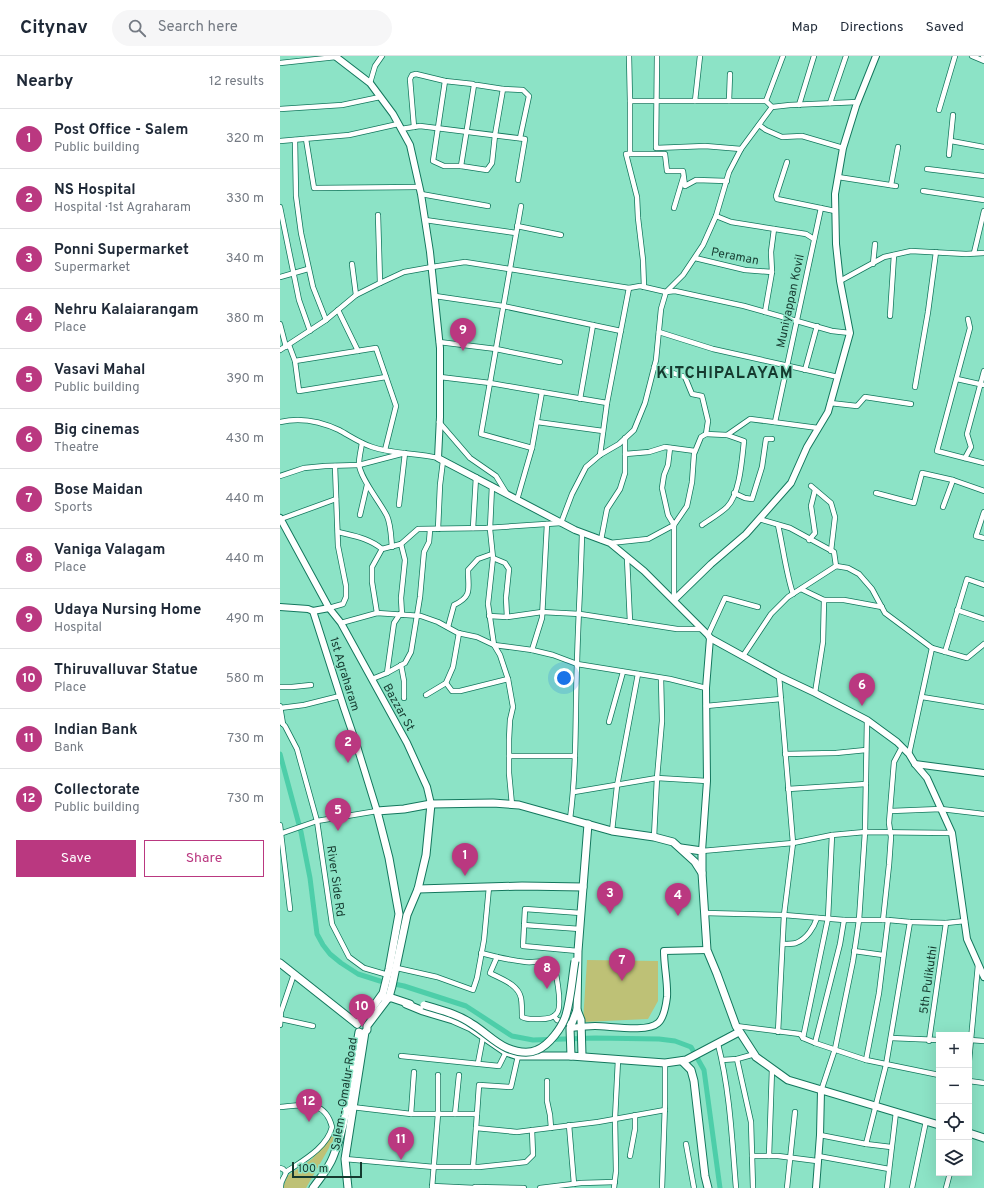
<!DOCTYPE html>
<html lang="en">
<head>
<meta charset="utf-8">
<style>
	body { margin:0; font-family:Overpass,sans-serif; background:#f6f6f7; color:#1f2937 }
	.controls { position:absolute; right:12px; bottom:12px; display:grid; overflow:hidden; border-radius:0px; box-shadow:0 4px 16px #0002 }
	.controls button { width:36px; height:36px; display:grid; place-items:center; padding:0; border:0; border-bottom:1px solid #e0e1e3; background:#fff; color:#1f2937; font:20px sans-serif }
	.scale { position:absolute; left:12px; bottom:10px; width:70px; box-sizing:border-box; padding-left:4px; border:2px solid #153a2f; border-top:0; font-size:11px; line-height:14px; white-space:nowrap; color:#153a2f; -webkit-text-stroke:3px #8ce3c6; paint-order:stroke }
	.you { position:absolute; left:284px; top:622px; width:14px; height:14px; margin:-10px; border:3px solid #fff; border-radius:50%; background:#1a73e8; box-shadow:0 0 0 6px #1a73e833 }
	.badge { display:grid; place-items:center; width:26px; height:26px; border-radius:50%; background:#ba3880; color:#fff; font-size:13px; font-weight:700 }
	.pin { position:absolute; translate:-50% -33px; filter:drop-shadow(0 1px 2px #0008) }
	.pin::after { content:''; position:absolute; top:21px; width:14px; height:12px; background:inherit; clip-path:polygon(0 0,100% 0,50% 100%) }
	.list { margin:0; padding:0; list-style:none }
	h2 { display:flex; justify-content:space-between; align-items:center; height:52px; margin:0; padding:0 16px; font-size:17px }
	h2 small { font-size:13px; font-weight:400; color:#747a83 }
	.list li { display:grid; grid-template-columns:26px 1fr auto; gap:12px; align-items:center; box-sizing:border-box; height:60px; padding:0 16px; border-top:1px solid #e0e1e3 }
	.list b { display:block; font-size:15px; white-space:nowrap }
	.list p { margin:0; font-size:13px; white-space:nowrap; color:#747a83 }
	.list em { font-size:13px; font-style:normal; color:#747a83 }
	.actions { display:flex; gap:8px; padding:12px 16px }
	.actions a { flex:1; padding:9px 0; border:1px solid #ba3880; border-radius:0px; text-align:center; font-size:14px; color:#ba3880 }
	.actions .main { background:#ba3880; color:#fff }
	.icon { flex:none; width:22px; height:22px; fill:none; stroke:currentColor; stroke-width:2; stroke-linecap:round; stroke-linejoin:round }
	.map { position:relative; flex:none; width:704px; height:1132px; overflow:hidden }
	header { display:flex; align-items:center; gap:24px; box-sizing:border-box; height:56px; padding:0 20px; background:#fff; border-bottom:1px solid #e0e1e3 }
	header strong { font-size:19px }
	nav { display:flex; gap:22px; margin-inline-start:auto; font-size:14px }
	.search { width:280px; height:36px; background:#f6f6f7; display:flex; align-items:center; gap:10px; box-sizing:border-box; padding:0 14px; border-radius:22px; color:#747a83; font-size:15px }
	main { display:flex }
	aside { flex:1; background:#fff }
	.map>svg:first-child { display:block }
	.green { fill:#bec176 }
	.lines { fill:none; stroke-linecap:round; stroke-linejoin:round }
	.canal { stroke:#4dcea9; stroke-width:5 }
	.street-casing { stroke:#13775d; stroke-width:6 }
	.secondary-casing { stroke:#13775d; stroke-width:8 }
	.primary-casing { stroke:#13775d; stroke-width:9 }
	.street { stroke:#fff; stroke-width:4.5 }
	.secondary { stroke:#fff; stroke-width:6 }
	.primary { stroke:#fff; stroke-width:7 }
	.primary-bridge-casing { stroke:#13775d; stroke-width:9; stroke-linecap:butt }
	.primary-bridge { stroke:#fff; stroke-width:7 }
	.labels { text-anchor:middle; stroke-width:3; stroke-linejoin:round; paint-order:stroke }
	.street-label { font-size:12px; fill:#153a2f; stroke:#8ce3c6 }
	.district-label { font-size:16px; font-weight:bold; letter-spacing:1px; fill:#153a2f; stroke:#8ce3c6 }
</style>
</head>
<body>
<header>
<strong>Citynav</strong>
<div class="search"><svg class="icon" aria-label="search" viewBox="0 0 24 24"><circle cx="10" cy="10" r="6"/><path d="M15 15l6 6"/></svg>Search here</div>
<nav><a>Map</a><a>Directions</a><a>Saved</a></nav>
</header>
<main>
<aside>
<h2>Nearby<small>12 results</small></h2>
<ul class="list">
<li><span class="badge">1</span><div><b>Post Office - Salem</b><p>Public building</p></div><em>320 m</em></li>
<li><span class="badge">2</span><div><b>NS Hospital</b><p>Hospital · 1st Agraharam</p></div><em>330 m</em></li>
<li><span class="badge">3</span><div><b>Ponni Supermarket</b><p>Supermarket</p></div><em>340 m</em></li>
<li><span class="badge">4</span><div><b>Nehru Kalaiarangam</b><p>Place</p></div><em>380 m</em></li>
<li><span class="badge">5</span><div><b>Vasavi Mahal</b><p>Public building</p></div><em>390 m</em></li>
<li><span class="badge">6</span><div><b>Big cinemas</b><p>Theatre</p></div><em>430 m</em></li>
<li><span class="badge">7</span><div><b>Bose Maidan</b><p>Sports</p></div><em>440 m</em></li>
<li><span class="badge">8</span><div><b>Vaniga Valagam</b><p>Place</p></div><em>440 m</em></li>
<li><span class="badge">9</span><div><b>Udaya Nursing Home</b><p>Hospital</p></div><em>490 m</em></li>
<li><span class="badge">10</span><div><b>Thiruvalluvar Statue</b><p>Place</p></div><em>580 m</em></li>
<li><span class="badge">11</span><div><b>Indian Bank</b><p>Bank</p></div><em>730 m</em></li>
<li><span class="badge">12</span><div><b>Collectorate</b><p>Public building</p></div><em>730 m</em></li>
</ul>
<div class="actions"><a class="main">Save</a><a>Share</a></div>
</aside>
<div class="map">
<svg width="704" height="1132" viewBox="0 0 704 1132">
	<rect width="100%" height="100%" fill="#8ce3c6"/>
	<g class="green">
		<path d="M307 904 378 905V945L368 963 303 966Z"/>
		<path d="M51 1080 54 1081 53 1085 26 1132H3L7 1120 32 1103Z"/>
	</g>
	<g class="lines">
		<path class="canal" d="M0 698 21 776 30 822 37 878 43 889 50 898 61 907 78 918 100 925 124 930 186 950 232 980 253 984 315 982 379 983 395 985 411 991 424 1014 440 1132"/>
		<g class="street-casing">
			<g id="street">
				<path d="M349 0 350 45"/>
				<path d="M377 0 376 92 425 90 461 93"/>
				<path d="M692 0 704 5"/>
				<path d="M703 0 704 2"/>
				<path d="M0 7 56 1"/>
				<path d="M165 25 153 105 164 110H181L207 114 212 107 215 79 223 33 243 34 249 40 240 82"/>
				<path d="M90 27 95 10 102 0"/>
				<path d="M415 45 420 0"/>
				<path d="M449 45 450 18"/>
				<path d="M550 47 566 0"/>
				<path d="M519 49 534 0"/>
				<path d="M492 51 486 45 503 0"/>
				<path d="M0 53 62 49 100 41"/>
				<path d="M659 54 675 0"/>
				<path d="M479 69 486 74 502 81 522 80 563 92"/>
				<path d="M134 71 130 23 132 19 136 18 165 25 193 28 194 29H197L223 33"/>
				<path d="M121 73 140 70 245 83 238 124"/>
				<path d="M26 83 34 132 139 131"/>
				<path d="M15 84 16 140 21 177 33 231 46 264"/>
				<path d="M0 85 69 79 118 68"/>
				<path d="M671 85 704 91"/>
				<path d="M350 98V45H486"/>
				<path d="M669 99 673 59"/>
				<path d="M507 106 496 140 497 143 555 155"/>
				<path d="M181 110 194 29"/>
				<path d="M647 113 704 120"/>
				<path d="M558 121 616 130"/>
				<path d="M611 129 618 91"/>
				<path d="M643 135 704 144"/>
				<path d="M141 138 208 150"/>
				<path d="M0 151 19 244 30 275"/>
				<path d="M394 152 403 122"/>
				<path d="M98 159 100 227"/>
				<path d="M436 160 451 166 526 178 534 183"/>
				<path d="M145 164 236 177"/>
				<path d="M237 170 281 179"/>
				<path d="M694 197 704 155"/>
				<path d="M415 202 465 214 492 216"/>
				<path d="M72 208 76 239"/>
				<path d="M593 208 595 188"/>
				<path d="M0 221 28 213"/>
				<path d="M560 225 604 201 631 195 686 198 704 197"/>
				<path d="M364 231 363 204 358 162 357 141 346 98H385L387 115H403L405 130 416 124 447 125"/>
				<path d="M155 240 223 250 341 275"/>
				<path d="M58 254 78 295"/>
				<path d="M485 256 492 216 491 196 494 173"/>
				<path d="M610 260 614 199"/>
				<path d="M688 263 690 272 657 395 704 407"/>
				<path d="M0 268 6 291"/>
				<path d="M379 276 433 293 558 321"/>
				<path d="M570 277 552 275 464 250 395 235 386 236 403 219 423 189 436 160 449 116 461 93 492 51 510 49 578 46"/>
				<path d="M159 286 216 293 280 306"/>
				<path d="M9 289 15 305 96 292 116 350 105 394"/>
				<path d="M0 294 46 264 76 239 98 228 124 216 152 211 185 206 349 232 360 230 386 236 381 253 376 304 365 347 354 374 339 388 320 399 306 411 292 438 281 467 206 472 138 473 121 488 102 493 92 511V526L97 557"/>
				<path d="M15 305 19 335 106 321"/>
				<path d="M374 311 405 321 412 338 422 340 428 365 426 378 421 381 414 398 412 426 407 450 394 469 388 459 382 432 384 419 388 409 390 392"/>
				<path d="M525 314 537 270"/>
				<path d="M160 321 210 327 262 336"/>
				<path d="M677 323 704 329"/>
				<path d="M635 331 648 256 656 196"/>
				<path d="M300 343 313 269"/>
				<path d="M550 347 577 350 585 341 631 348"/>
				<path d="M0 366C21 361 40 365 59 374 70 380 80 387 92 391 113 398 136 397 158 402"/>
				<path d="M159 366 190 402 216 420 227 438"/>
				<path d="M257 366 323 375"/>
				<path d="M495 366 541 152"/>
				<path d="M426 378 447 379 470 363 538 372"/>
				<path d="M82 387C81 394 79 401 79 408 80 422 100 446 107 460 111 469 111 481 112 491"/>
				<path d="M252 392 262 336 327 347 349 232"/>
				<path d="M345 398 369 396 385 391 415 395"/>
				<path d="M320 399 327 347"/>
				<path d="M685 402 691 391 687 378 704 315"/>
				<path d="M0 420 24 412 45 410 79 409 125 397 119 449"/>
				<path d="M212 430 210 473 213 502 208 548 214 589 220 599 228 623 233 651 230 664 229 683V717L232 749"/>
				<path d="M531 430 551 447 555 461 551 495"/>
				<path d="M454 437 465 442 472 443 482 411 486 383H492"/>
				<path d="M596 437 634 447 642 417 673 424 704 435"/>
				<path d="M237 444 252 392 201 378 241 150"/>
				<path d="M663 451 673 424"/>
				<path d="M704 456 696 480 704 482"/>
				<path d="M80 459 87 429"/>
				<path d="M1 463 56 443"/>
				<path d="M422 469C429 464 441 457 447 451 460 438 462 403 464 385L447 379"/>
				<path d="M498 469C503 491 506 517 513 538"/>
				<path d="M193 472 196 421"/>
				<path d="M158 473 160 429 163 405"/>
				<path d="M58 476C74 480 89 482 102 493"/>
				<path d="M321 484 327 453 340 433 345 417V382"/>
				<path d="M529 484 535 477 531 450 535 434"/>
				<path d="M330 487 368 483 394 469V544"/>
				<path d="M121 488 125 504 121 542 122 559"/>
				<path d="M213 502 225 507 229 513 226 542 227 561"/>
				<path d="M347 502 350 566"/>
				<path d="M556 510 568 512 579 518 592 533 605 557 652 592"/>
				<path d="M521 533 544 544 543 586 535 637"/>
				<path d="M544 544H564L602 551"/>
				<path d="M49 552 63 548 66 541V530L58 490 55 410"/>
				<path d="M677 554 704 563"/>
				<path d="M209 560 227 561 262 556 300 558 397 573H422"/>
				<path d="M61 567 97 557 141 560 158 566 178 577 197 581 214 589 252 594 273 599 297 608 390 623 426 632"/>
				<path d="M168 571 174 549C193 540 188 533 188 514L198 503 212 498"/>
				<path d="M428 579 445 542 478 551"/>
				<path d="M252 594 262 562 267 468"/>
				<path d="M665 596 687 523 704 529"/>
				<path d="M463 600 491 558 508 541 556 510 554 496 510 472 479 463"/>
				<path d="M121 609 124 625V642"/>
				<path d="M107 617 125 607 131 596 140 541 144 496 149 486 150 474"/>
				<path d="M92 623 107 617 114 567 120 558"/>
				<path d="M166 627 172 635H180L228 623"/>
				<path d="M0 631H12L31 629"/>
				<path d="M146 639 166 627 173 611 179 577"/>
				<path d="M642 641 704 651"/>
				<path d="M0 650 3 668"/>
				<path d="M426 650 501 643"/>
				<path d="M0 652 24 649 60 640"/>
				<path d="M0 665 5 670 17 693 37 765 52 868 69 901 84 912 108 919"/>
				<path d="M329 666 343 616"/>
				<path d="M505 698 556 697 586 694"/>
				<path d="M629 698 652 592 687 602 704 588"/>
				<path d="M229 700H295"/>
				<path d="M508 733 586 728"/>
				<path d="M294 736 377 722 427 725"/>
				<path d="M611 755 661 753 704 758"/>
				<path d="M290 763C297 711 295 660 297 608 298 564 301 521 302 477"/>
				<path d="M0 769 10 853"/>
				<path d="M332 775 337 730 358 618"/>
				<path d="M0 778 37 765 97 755"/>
				<path d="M374 781 377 722 382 665 381 622"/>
				<path d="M422 795 513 787 552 779 585 776 672 777"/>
				<path d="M425 857 504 859 564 864H608L630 866 666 867 685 865"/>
				<path d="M603 864 609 809 611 781 609 767 614 706 622 691"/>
				<path d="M244 869 300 873"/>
				<path d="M503 888C507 888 512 888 516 887 527 883 534 871 537 862"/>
				<path d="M298 895 243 890 245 853 301 857"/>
				<path d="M574 895 603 899"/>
				<path d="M201 897 217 901"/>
				<path d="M217 901C226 903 236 905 246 906 256 907 265 903 274 908 276 918 283 949 277 957 274 962 266 963 260 963 254 963 247 964 242 961 242 955 242 948 241 942 238 928 221 923 210 917Z"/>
				<path d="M117 912 157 921 193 934 197 922 204 884 209 831"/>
				<path d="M274 960 277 964 291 968"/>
				<path d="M1 963 33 970"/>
				<path d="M0 969 1 956 14 918"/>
				<path d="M456 970 520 978 523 982 535 987 586 1004 659 1019"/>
				<path d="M498 976 504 859 513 787 499 620"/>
				<path d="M523 982 548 862 552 779"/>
				<path d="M611 982 659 984"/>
				<path d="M690 984 704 985"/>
				<path d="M649 985 666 867"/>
				<path d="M535 987 560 888 564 864"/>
				<path d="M438 988C450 1035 452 1084 456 1132"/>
				<path d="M121 1000 219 1010 226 996"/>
				<path d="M457 1003 471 1066 473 1132"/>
				<path d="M442 1004 457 1003 475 998"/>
				<path d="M586 1004 599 937 608 864"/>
				<path d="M689 1005 698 909"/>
				<path d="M198 1007 203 981"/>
				<path d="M267 1025V1045L270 1059 271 1072"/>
				<path d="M689 1025 704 1027"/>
				<path d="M541 1035 555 993 573 905 579 864 585 776 587 664"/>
				<path d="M0 1051C23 1049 45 1043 52 1071 47 1092 22 1105 6 1116"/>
				<path d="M72 1051 131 1058H197L196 1072 237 1076 318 1066 385 1054"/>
				<path d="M131 1058 134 1016"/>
				<path d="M175 1058 179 1019"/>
				<path d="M197 1058 199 1029 231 1031 238 1000"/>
				<path d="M289 1069 294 1128"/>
				<path d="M540 1079 586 1088 606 1009 630 866"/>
				<path d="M406 1088 414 1132"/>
				<path d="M586 1088 611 1091"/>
				<path d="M350 1100 355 1073V1059"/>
				<path d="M472 1100H498L537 1105"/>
				<path d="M489 1100 492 1013"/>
				<path d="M538 1100 609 1113"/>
				<path d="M65 1103 154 1111H199L246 1106 253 1099 252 1074"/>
				<path d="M193 1111 196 1072"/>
				<path d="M0 1112 3 1113 6 1116C5 1122 0 1124 1 1132"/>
				<path d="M152 1130 195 1132"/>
				<path d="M195 1131 244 1132"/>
				<path d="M152 1132 158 1058V1019"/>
				<path d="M260 1132 301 1127 335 1126"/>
				<path d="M334 1132 336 1115 335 1063 338 1004"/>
				<path d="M382 1132 385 1048V1007"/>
				<path d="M507 1132 515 1056"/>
				<path d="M607 1132 616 1056"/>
				<path d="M632 1132 646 1065"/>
				<path d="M666 1132 670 1117"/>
			</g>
		</g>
		<g class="secondary-casing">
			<g id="secondary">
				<path d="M55 0 90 27 113 58 130 89 141 138 150 196 160 292V361L158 402 295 474 330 487 364 515 428 579 430 582 426 632 427 725 422 795"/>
				<path d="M0 462 49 552 61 567 127 687 147 731 151 748"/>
				<path d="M394 544 431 508 466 478 511 427 527 391 548 356 570 277 560 225 556 188 555 138 563 92 576 50 596 0"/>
				<path d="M0 551 28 553 33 555 49 552"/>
				<path d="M33 555 64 652 76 687 97 755"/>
				<path d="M430 582 499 620 535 637 587 664 617 686 629 698 635 708 647 722 672 777 687 883 704 921"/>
				<path d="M635 708 704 717"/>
				<path d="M290 972C299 971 307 970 315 970 330 970 367 977 378 967 384 962 386 949 387 941 388 927 384 911 384 895L427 894"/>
				<path d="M536 1132 540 1079 541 1035"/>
			</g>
		</g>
		<g class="primary-casing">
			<g id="primary">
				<path d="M401 792 422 795V817"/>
				<path d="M138 833 242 830 303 831"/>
				<path d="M0 907 77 968"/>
				<path d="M105 942H112L130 948"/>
				<path d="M126 948 143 955 173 964 191 972 226 996 238 1000H291L385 1007 406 1004 459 976"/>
				<path d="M297 954 301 964 302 1000"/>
				<path d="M77 968 93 951 103 937 109 913 119 858 109 802 97 755 124 753 151 748 213 747 239 749 332 775 374 781 393 786 415 806 422 817 427 894 437 918 456 970 476 1001 508 1024 659 1069"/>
				<path d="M291 1000 290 972 297 954 298 895 308 768"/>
				<path d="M402 1005 411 1014 414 1025 425 1120 428 1132"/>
				<path d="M689 1077 704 1082"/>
				<path d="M33 1132C40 1122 49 1112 53 1101 68 1065 72 1015 79 976"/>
				<path d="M68 1132 65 1103 85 976 87 974V970L109 941 112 930 127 859 138 833 146 799 151 748"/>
			</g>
		</g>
		<use href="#street" class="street"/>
		<use href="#secondary" class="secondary"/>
		<use href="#primary" class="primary"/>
		<g class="primary-bridge-casing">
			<path id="primary-bridge" d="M144 949C160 954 178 958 192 968 204 975 215 987 227 992 237 996 248 998 257 994 269 989 282 972 286 959 291 942 292 923 295 905"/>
		</g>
		<use href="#primary-bridge" class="primary-bridge"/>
	</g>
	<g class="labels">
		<g class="street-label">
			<text transform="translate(455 200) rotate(11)" y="4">Peraman</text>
			<text transform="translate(510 245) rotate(-78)" y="4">Muniyappan Kovil</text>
			<text transform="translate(65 618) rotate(73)" y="4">1st Agraharam</text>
			<text transform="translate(119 651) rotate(61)" y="4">Bazzar St</text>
			<text transform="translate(56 825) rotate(82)" y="4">River Side Rd</text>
			<text transform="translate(648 924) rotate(-82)" y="4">5th Pulikuthi</text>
			<text transform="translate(64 1038) rotate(-81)" y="4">Salem - Omalur Road</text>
		</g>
		<g class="district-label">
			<text x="445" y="322">KITCHIPALAYAM</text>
		</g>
	</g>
</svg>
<div class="controls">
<button>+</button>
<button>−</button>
<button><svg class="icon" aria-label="locate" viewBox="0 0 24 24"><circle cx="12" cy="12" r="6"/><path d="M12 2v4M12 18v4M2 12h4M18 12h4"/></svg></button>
<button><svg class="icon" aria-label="layers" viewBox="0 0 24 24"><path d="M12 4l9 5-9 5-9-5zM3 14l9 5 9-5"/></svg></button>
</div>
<div class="scale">100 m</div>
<div class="you"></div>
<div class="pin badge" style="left:185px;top:820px">1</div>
<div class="pin badge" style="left:68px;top:707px">2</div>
<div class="pin badge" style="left:330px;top:858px">3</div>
<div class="pin badge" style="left:398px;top:860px">4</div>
<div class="pin badge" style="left:58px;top:775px">5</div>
<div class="pin badge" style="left:582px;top:650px">6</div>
<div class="pin badge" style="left:342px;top:925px">7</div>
<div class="pin badge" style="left:267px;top:933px">8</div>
<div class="pin badge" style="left:183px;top:295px">9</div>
<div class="pin badge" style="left:82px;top:971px">10</div>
<div class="pin badge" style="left:121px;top:1104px">11</div>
<div class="pin badge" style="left:29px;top:1066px">12</div>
</div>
</main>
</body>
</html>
